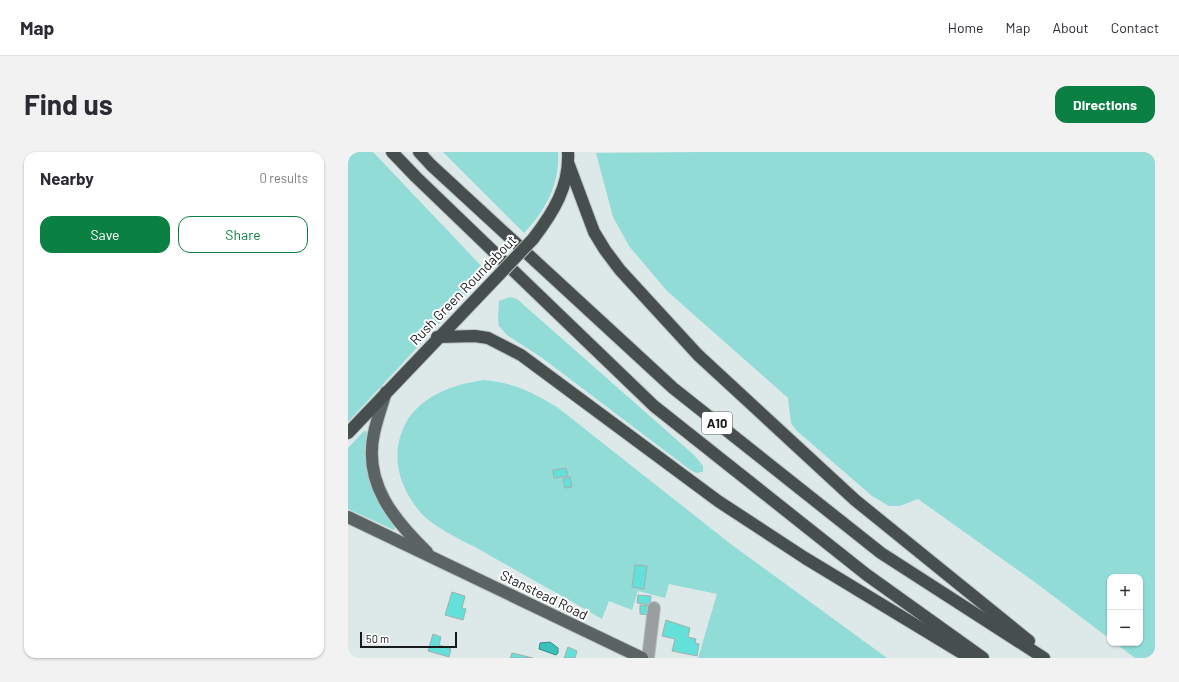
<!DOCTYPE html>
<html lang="en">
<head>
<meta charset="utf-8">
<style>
	body { margin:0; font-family:Barlow,sans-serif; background:#f2f2f3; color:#2b2b33 }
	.controls { position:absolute; right:12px; bottom:12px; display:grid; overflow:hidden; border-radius:8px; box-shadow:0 1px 3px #0004 }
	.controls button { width:36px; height:36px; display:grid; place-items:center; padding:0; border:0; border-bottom:1px solid #e1e1e2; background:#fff; color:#2b2b33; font:20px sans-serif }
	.scale { position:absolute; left:12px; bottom:10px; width:97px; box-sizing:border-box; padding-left:4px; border:2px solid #171b1a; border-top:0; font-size:11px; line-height:14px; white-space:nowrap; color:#171b1a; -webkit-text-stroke:3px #fff; paint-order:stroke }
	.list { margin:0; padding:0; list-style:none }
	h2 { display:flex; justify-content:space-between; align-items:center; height:52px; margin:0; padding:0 16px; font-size:17px }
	h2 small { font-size:13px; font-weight:400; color:#7c7c81 }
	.actions { display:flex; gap:8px; padding:12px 16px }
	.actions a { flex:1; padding:9px 0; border:1px solid #0b8043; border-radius:12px; text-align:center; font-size:14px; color:#0b8043 }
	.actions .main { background:#0b8043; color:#fff }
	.map { position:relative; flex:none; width:807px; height:506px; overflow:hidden; border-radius:12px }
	header { display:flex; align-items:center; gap:24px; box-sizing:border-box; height:56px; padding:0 20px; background:#fff; border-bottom:1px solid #e1e1e2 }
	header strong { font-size:19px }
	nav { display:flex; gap:22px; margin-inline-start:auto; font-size:14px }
	.intro { display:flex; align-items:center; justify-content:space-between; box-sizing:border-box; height:96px; padding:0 24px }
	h1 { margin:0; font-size:28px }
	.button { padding:10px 18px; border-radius:12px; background:#0b8043; color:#fff; font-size:14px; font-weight:700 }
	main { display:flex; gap:24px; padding:0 24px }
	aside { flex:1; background:#fff; border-radius:12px; box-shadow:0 1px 3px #0004 }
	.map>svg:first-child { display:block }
	.green { fill:#91dcd7 }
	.water { fill:#3cc0ba; stroke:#318e8a }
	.building { fill:#62e0d9; stroke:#a4aead }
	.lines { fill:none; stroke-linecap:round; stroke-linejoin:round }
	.minor-casing { stroke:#b9c4c3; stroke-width:14 }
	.major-casing { stroke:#b9c4c3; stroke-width:14 }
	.highway-casing { stroke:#b9c4c3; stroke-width:14 }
	.minor { stroke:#9a9e9e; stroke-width:12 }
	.major { stroke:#5b6463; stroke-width:12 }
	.highway { stroke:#464f4e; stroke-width:12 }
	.highway-bridge-casing { stroke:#b9c4c3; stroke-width:14; stroke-linecap:butt }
	.highway-bridge { stroke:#464f4e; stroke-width:12 }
	.labels { text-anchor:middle; stroke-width:4; stroke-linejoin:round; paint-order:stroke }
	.shield { fill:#fff; stroke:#5d5f5f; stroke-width:1 }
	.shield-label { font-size:13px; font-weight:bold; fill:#171b1a }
	.street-label { font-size:14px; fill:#171b1a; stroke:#fff }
</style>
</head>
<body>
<header>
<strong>Map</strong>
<nav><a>Home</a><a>Map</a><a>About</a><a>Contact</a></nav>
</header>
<div class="intro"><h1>Find us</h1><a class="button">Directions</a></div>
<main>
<aside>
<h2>Nearby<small>0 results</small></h2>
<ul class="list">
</ul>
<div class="actions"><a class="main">Save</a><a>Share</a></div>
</aside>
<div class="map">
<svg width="807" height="506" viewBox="0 0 807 506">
	<rect width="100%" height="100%" fill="#dde9e8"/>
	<g class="green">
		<path d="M0 0H25L139 120 0 270Z"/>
		<path d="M95 0H210C212 32 197 59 176 81Z"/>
		<path d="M357 0H807V506H787L767 491H792V425H762V487L688 431 570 347 552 354H541L524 344 449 279 443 271 440 246 319 139 281 94 265 65 248 1Z"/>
		<path d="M162 145 169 147 346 303 355 314V320L348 321 341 317 193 205 159 183 151 174 150 168 151 149Z"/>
		<path d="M137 228C169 232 182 239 209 255L384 393 539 506H350L369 442 321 432 317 446 290 439 284 458 261 449 254 467C212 443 169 419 127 395 113 388 83 373 73 361 53 338 42 307 55 277 68 245 105 232 137 228Z"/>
		<path d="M16 279H18L19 281C15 317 26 347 47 375L46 378 0 357V296Z"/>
	</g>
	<path class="water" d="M202 490 210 496V501L208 503 191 497 192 491Z"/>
	<g class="building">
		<path d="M218 316 220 324 206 326 205 318Z"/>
		<path d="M222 325 224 335 217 336 215 327Z"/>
		<path d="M287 413 299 414 296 437 284 435Z"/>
		<path d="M104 440 117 444 114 456 118 457 115 468 97 463Z"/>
		<path d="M290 443 303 444 302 453 289 451Z"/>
		<path d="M292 453 303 454V463L292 462Z"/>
		<path d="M318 468 342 476 340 485 348 487 347 491 351 492 349 504 324 499 327 487 314 484Z"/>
		<path d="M85 482 93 485 91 493 103 497 101 505 80 499Z"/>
		<path d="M220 495 229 499 227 506H216Z"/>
		<path d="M164 501 185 506H162Z"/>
	</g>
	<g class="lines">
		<g class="minor-casing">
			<path id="minor" d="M300 506 306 456"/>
		</g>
		<g class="major-casing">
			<g id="major">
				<path d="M38 240C34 253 29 267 26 281 15 331 46 368 79 400"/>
				<path d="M0 365 294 506"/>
			</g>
		</g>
		<g class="highway-casing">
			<g id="highway">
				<path d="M44 0 68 25 306 254 519 423 635 506"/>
				<path d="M71 0 83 13 325 236 533 401 696 506"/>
				<path d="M221 13 246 80 257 98 272 118 350 203 507 348 681 489"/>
				<path d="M185 87C205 61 222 34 220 0"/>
				<path d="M89 185 127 184 140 186 173 203 370 349 457 406 622 506"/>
				<path d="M0 281 147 127"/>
			</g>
		</g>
		<use href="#minor" class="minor"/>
		<use href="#major" class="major"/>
		<use href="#highway" class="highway"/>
		<g class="highway-bridge-casing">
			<path id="highway-bridge" d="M147 127 185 87"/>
		</g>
		<use href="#highway-bridge" class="highway-bridge"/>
	</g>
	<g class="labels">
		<rect class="shield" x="354" y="260" width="30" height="22" rx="3"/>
		<g class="shield-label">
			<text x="369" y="276">A10</text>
		</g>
		<g class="street-label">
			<text transform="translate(115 138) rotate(-46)" y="5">Rush Green Roundabout</text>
			<text transform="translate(196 443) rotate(26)" y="5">Stanstead Road</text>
		</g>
	</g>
</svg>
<div class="controls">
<button>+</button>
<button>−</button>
</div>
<div class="scale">50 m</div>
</div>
</main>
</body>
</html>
